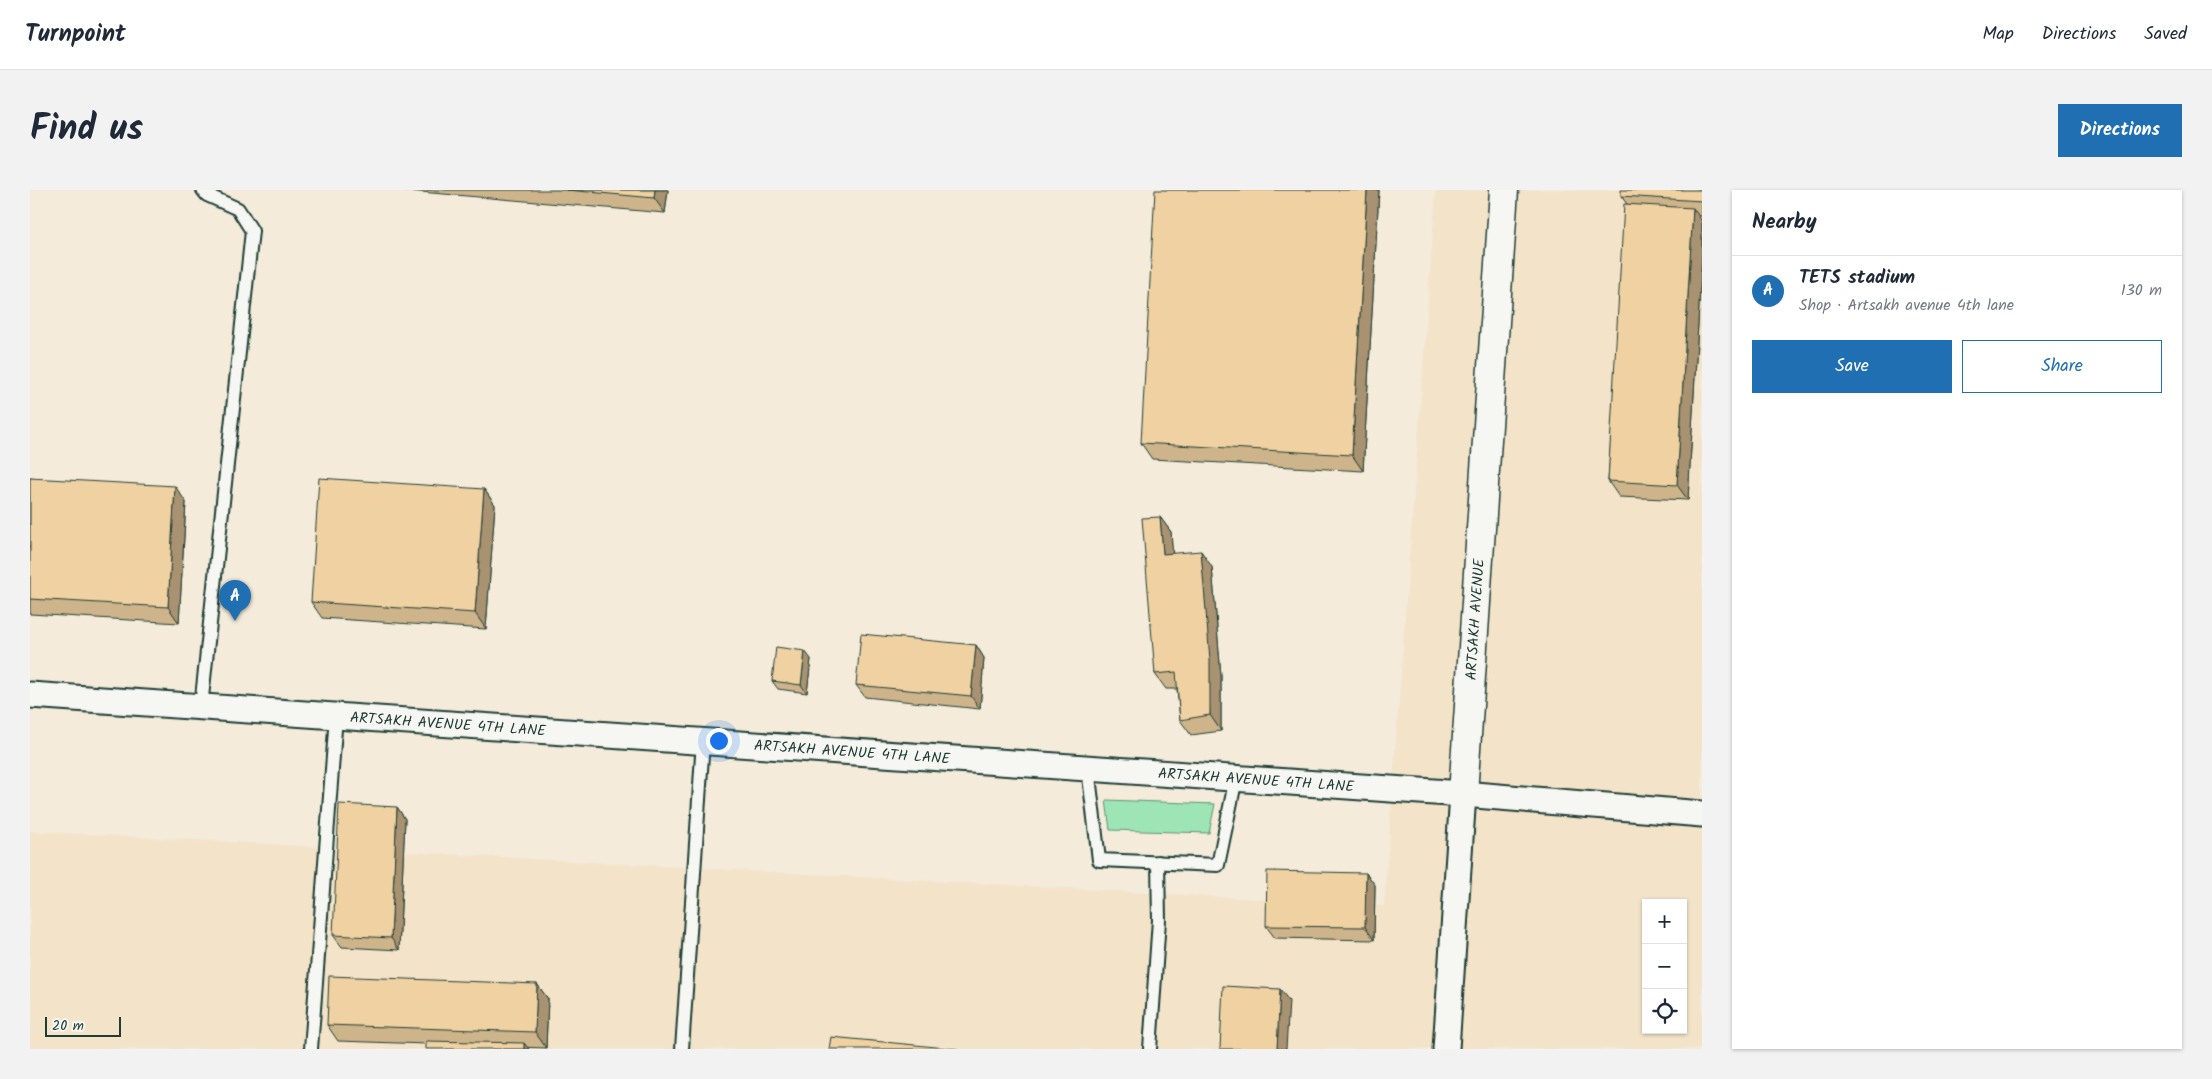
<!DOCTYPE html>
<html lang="en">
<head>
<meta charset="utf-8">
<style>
	body { margin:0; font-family:Kalam,sans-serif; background:#f2f2f3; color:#1f2937 }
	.controls { position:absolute; right:15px; bottom:15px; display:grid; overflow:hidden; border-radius:0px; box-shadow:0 1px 4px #0004 }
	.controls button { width:45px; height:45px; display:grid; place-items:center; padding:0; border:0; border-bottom:1px solid #e0e1e3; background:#fff; color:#1f2937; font:25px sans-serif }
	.scale { position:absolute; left:15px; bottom:12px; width:76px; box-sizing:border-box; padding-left:5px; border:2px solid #1f3d34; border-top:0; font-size:14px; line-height:18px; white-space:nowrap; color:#1f3d34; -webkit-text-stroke:4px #f6f6f2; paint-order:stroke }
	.you { position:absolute; left:688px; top:550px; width:18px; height:18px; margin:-12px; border:4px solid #fff; border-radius:50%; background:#1a73e8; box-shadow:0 0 0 8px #1a73e833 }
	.badge { display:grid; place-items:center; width:32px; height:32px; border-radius:50%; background:#1f6fb2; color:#fff; font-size:16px; font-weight:700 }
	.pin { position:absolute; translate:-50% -41px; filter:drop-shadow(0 1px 2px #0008) }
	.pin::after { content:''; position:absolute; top:26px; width:18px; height:15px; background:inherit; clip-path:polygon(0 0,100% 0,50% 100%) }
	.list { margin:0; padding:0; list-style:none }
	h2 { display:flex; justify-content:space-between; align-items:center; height:65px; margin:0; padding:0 20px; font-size:21px }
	h2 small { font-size:16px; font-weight:400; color:#747a83 }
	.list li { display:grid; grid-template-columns:32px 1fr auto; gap:15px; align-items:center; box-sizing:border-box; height:70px; padding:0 20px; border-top:1px solid #e0e1e3 }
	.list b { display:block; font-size:19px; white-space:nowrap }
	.list p { margin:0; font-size:16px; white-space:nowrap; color:#747a83 }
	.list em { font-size:16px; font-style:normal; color:#747a83 }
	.actions { display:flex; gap:10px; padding:15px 20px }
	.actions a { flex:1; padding:11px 0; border:1px solid #1f6fb2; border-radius:0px; text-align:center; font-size:18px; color:#1f6fb2 }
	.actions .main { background:#1f6fb2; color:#fff }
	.icon { flex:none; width:28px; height:28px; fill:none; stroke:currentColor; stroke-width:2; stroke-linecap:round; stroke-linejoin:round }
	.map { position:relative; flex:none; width:1672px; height:859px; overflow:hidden; border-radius:0px }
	header { display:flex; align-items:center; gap:30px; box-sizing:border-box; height:70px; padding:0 25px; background:#fff; border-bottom:1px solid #e0e1e3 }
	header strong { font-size:24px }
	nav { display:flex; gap:28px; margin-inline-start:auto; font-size:18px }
	.intro { display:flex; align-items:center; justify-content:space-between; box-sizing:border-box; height:120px; padding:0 30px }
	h1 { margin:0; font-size:35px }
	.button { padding:12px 22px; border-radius:0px; background:#1f6fb2; color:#fff; font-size:18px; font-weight:700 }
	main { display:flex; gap:30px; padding:0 30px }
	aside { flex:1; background:#fff; border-radius:0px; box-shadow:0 1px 4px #0004 }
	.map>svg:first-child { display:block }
	.built { fill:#f3e3c9; fill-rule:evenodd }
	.green { fill:#9de5b4; stroke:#5e9174 }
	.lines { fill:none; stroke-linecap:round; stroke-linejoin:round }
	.service-casing { stroke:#1f3d34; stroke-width:16 }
	.minor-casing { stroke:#1f3d34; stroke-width:29 }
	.tertiary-casing { stroke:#1f3d34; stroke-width:31 }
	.service { stroke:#f6f6f2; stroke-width:12 }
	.minor { stroke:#f6f6f2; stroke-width:25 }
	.tertiary { stroke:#f6f6f2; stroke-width:28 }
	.wall { fill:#ceb48b; stroke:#1f3d34 }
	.shaded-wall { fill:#a89271; stroke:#1f3d34 }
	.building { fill:#f0d1a2; stroke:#1f3d34 }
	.labels { text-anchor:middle; stroke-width:5; stroke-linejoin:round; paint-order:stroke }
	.street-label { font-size:15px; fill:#1f3d34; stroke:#f6f6f2 }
</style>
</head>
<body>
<header>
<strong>Turnpoint</strong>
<nav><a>Map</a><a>Directions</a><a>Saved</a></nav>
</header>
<div class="intro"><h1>Find us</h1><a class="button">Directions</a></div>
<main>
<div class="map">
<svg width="1672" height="859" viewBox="0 0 1672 859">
	<rect width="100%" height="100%" fill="#f4ebda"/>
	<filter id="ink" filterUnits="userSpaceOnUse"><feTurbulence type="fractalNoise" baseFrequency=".02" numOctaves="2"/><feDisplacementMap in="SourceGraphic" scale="10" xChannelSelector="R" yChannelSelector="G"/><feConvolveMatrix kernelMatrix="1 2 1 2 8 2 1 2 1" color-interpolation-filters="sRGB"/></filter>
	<g filter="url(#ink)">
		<path class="built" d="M1406 0H1672V859H0V641L1354 716ZM1616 713H1653V840H1616Z"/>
		<path class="green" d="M1076 610 1185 614 1179 643 1080 640Z"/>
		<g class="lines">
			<g class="service-casing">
				<g id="service">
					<path d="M171 517 222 41 208 19 177 5 173 0"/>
					<path d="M1058 578 1069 670 1188 675 1206 588"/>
					<path d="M281 859 306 526"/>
					<path d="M652 859 673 551"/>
					<path d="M1120 859 1129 730 1128 672"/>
				</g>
			</g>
			<g class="minor-casing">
				<g id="minor">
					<path id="s1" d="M0 505 1433 604 1672 624"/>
					<path d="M1416 859 1433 604"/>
				</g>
			</g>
			<g class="tertiary-casing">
				<g id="tertiary">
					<path id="s2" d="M1433 604 1474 0"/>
				</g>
			</g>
			<use href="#service" class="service"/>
			<use href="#minor" class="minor"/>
			<use href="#tertiary" class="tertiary"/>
		</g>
		<g class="wall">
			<path d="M367 0H638L635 23Z"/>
			<path d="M1349 0 1333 281 1122 269 1111 253Z"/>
			<path d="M1672 0V26H1668L1672 31V63L1658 310 1589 307 1578 291 1597 14 1591 6Z"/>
			<path d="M0 288 156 312 149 433 0 424Z"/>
			<path d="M454 299 465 315 456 439 292 428 281 412Z"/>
			<path d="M1130 327 1141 342 1142 363 1182 377 1191 486V541L1161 545 1150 530 1147 499H1136L1125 484Z"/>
			<path d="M946 455 954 468 950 519 835 507 826 495Z"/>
			<path d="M781 469 777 503 748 499 742 491Z"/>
			<path d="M367 617 375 629 369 760 312 757 303 745Z"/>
			<path d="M1336 683 1345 695 1344 750 1245 748 1236 736Z"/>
			<path d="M507 794 518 809 516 858 308 851 297 835Z"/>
		</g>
		<g class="shaded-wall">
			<path d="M625 0H638L635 23 624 8Z"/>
			<path d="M1337 0H1349L1333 281 1322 265Z"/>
			<path d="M1663 18 1672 31V63L1658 310 1647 295Z"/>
			<path d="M145 296 156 312 149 433 138 417Z"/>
			<path d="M454 299 465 315 456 439 445 423Z"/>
			<path d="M1130 327 1141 342 1144 380 1133 364Z"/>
			<path d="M1171 361 1182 377 1191 486V541L1180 525Z"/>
			<path d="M946 455 954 468 950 519 941 506Z"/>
			<path d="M775 461 781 469 777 503 771 495Z"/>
			<path d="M367 617 375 629 369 760 361 748Z"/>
			<path d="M1336 683 1345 695 1344 750 1335 737Z"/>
			<path d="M507 794 518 809 516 858 505 842Z"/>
			<path d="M1250 799 1259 811 1256 859H1247Z"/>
			<path d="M494 853 499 859H494Z"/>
		</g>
		<g class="building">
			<path d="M537 0H625L624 8Z"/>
			<path d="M1125 0H1337L1322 265 1111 253Z"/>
			<path d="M1591 0H1672V11L1591 6Z"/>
			<path d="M1594 14 1663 18 1647 295 1578 291Z"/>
			<path d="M0 288 145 296 138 417 0 409Z"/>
			<path d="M289 288 454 299 445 423 281 412Z"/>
			<path d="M1130 327 1133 364 1171 361 1180 470V525L1150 530 1146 482 1125 484 1112 328Z"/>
			<path d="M831 444 946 455 941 506 826 495Z"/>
			<path d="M746 457 775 461 771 495 742 491Z"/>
			<path d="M309 614 367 617 361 748 303 745Z"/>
			<path d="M1237 681 1336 683 1335 737 1236 736Z"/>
			<path d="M299 786 507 794 505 842 297 835Z"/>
			<path d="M1193 796 1250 799 1247 859H1190Z"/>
			<path d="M801 847 927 859H799Z"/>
			<path d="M396 851 494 853V859H396Z"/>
		</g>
	</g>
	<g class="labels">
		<g class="street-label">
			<text dy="5" stroke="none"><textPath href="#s2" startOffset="175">ARTSAKH AVENUE</textPath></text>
			<text dy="5" stroke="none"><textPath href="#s1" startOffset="419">ARTSAKH AVENUE 4TH LANE</textPath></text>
			<text dy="5" stroke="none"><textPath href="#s1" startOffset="824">ARTSAKH AVENUE 4TH LANE</textPath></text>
			<text dy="5" stroke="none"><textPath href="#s1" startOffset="1229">ARTSAKH AVENUE 4TH LANE</textPath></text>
		</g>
	</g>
</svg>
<div class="controls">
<button>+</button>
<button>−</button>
<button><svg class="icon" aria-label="locate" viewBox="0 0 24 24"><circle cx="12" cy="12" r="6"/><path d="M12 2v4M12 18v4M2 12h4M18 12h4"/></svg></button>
</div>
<div class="scale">20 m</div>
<div class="you"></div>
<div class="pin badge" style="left:205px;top:431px">A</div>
</div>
<aside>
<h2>Nearby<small></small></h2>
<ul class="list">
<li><span class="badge">A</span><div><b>TETS stadium</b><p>Shop · Artsakh avenue 4th lane</p></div><em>130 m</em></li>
</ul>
<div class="actions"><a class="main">Save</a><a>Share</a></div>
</aside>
</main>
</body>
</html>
